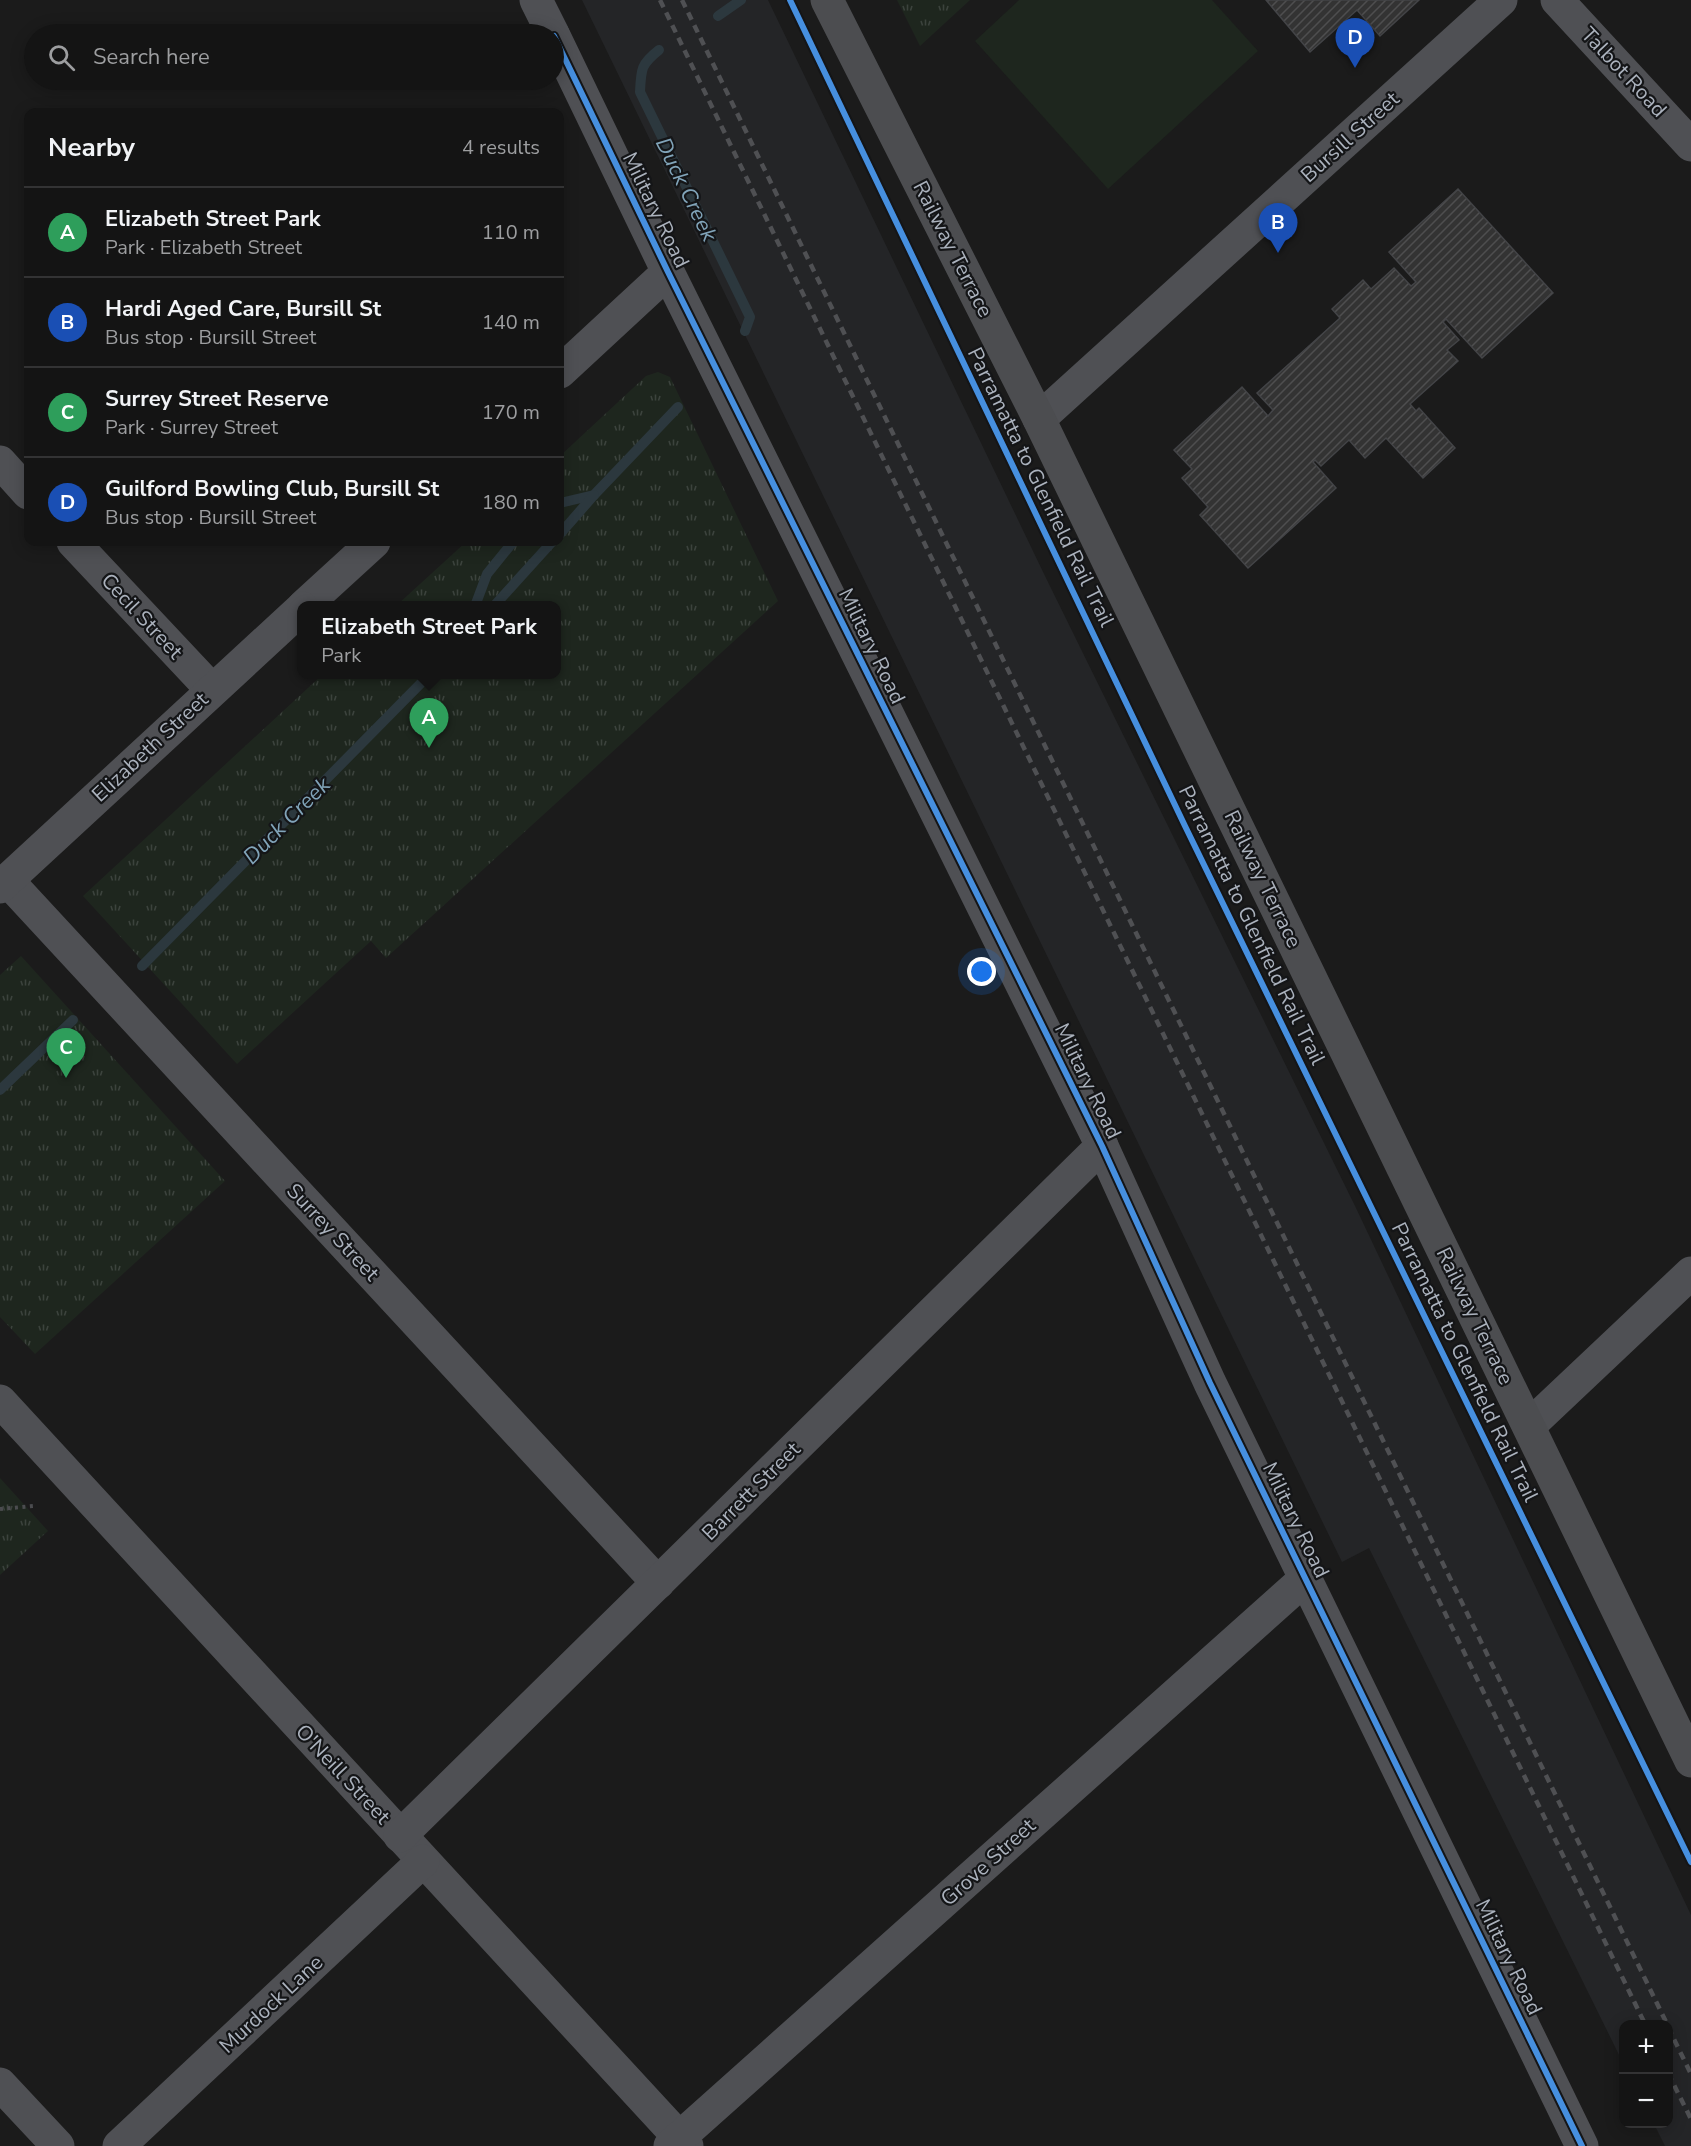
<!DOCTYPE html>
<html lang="en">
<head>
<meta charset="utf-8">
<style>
	body { margin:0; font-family:"Nunito Sans",sans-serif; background:#212122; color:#f1f3f6 }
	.controls { position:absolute; right:18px; bottom:18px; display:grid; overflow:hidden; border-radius:12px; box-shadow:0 3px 15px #0003 }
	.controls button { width:54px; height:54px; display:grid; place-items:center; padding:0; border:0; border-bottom:2px solid #333334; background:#141414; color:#f1f3f6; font:30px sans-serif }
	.you { position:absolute; left:982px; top:972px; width:21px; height:21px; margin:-15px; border:4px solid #fff; border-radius:50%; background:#1a73e8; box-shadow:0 0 0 9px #1a73e833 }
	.badge { display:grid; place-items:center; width:39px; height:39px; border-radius:50%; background:#0f766e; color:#fff; font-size:20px; font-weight:700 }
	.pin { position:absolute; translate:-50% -50px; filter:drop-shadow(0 2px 3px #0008) }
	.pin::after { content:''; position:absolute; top:32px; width:21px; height:18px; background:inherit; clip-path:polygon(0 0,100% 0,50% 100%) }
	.popup { position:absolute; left:297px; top:601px; width:264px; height:78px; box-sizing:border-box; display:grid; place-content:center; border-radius:12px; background:#141414; filter:drop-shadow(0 2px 4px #0005); font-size:20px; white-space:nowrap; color:#9d9ea0 }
	.popup b { font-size:22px; color:#f1f3f6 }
	.popup::after { content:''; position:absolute; left:50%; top:100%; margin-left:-12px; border:12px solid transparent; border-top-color:#141414 }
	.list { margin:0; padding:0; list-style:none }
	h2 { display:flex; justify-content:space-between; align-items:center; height:78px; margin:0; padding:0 24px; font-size:26px }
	h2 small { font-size:20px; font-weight:400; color:#9d9ea0 }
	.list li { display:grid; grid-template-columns:39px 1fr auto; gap:18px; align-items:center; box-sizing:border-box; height:90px; padding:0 24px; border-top:2px solid #333334 }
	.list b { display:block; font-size:22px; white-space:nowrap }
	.list p { margin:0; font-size:20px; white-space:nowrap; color:#9d9ea0 }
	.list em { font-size:20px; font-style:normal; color:#9d9ea0 }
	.icon { flex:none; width:33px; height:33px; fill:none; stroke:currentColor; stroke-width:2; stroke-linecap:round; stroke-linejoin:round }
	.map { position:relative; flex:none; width:1691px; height:2146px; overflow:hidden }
	.search { position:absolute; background:#141414; box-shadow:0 3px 15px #0003; left:24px; top:24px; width:540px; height:66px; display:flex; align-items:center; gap:15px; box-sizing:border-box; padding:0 21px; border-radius:33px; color:#9d9ea0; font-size:22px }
	.panel { position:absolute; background:#141414; box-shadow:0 3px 15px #0003; left:24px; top:108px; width:540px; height:438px; border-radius:12px }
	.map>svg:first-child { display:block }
	.built { fill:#242527 }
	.grass { fill:url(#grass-tufts) }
	.pitch { fill:#1e261e }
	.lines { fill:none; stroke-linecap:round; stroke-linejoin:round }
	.stream { stroke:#2c383e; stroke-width:10 }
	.building { fill:url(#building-hatch); stroke:#434447; stroke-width:1.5 }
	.path { stroke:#4b4c4f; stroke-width:4; stroke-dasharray:3 4.5; stroke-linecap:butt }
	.minor { stroke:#4f5054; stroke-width:33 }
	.major { stroke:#4c4d50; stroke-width:33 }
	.rail { stroke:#4f5053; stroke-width:4.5; stroke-dasharray:8 6; stroke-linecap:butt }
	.cycleway-casing { stroke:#141517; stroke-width:10 }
	.cycleway { stroke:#468fdf; stroke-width:6 }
	.labels { text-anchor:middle; stroke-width:4.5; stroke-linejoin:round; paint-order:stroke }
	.street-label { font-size:21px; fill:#abb2bd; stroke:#141517 }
	.water-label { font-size:22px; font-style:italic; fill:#81a4b9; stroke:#141517 }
</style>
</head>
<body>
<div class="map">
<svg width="1691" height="2146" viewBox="0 0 1691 2146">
	<defs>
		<pattern id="grass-tufts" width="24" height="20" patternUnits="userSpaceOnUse" patternTransform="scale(1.5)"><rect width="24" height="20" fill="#1e261e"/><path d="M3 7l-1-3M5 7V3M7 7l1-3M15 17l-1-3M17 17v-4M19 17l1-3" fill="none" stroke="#3c433d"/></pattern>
		<pattern id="building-hatch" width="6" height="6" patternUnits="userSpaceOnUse" patternTransform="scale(1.5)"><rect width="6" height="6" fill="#333"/><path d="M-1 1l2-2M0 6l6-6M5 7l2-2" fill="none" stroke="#4e4e4f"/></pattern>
	</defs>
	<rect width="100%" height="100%" fill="#1b1b1b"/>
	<path class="built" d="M582 0H768L1045 576 1356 1208 1691 1915V2146H1665L1654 2124H1668V2024H1624L1623 2063 1369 1548 1342 1562Z"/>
	<g class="grass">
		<path d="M897 0H970L920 46Z"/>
		<path d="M658 372 670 377 778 601 386 958 371 941 237 1064 83 896 322 675 556 674V606L397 605 466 542H560V456L646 376Z"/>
		<path d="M21 956 225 1181 35 1354 0 1317V975Z"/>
		<path d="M0 1478 48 1531 0 1575Z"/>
	</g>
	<path class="pitch" d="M1019 0H1212L1258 51 1108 189 975 41Z"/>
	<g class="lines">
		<g class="stream">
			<path d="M718 16 741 0"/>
			<path d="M659 50C641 64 641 69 640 92L750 317 745 331"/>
			<path d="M560 503 594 495 678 407"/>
			<path d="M560 534 594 495"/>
			<path d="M475 606 487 574 513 542"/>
			<path d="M494 606 552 542"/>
			<path d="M142 966 430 674"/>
			<path d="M0 1090 73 1020"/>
		</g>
	</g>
	<g class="building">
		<path d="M1266 0H1419L1380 36 1357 10 1310 52Z"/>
		<path d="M1458 189 1553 293 1482 358 1446 319 1443 322 1459 340 1447 350 1458 361 1410 404 1416 411 1419 408 1455 448 1423 478 1386 438 1365 458 1349 440 1321 466 1315 460 1313 462 1336 488 1248 568 1200 515 1208 507 1182 478 1192 469 1174 450 1242 387 1268 416 1273 410 1257 393 1340 318 1332 309 1363 280 1371 289 1394 268 1411 286 1416 282 1389 252Z"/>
	</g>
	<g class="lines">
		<path class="path" d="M0 1509 33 1506"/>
		<g class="minor">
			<path d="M536 0 553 34"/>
			<path d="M1557 0 1691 145"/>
			<path d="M554 36 668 272 1102 1146 1210 1383 1582 2146"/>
			<path d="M560 372 668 272"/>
			<path d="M1039 419 1501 0"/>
			<path d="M0 462 28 493"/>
			<path d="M73 542 212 690"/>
			<path d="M304 606 374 542"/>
			<path d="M7 880 658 1583"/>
			<path d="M0 887 302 608"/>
			<path d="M0 1401 687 2146"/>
			<path d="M1529 1426 1691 1273"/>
			<path d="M400 1836 1102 1146"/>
			<path d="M0 2084 58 2146"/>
			<path d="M119 2146 423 1861"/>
			<path d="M670 2146 1306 1578"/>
		</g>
		<path class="major" d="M827 0 1039 419 1691 1761"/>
		<g class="rail">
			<path d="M660 0 1645 2024"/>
			<path d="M682 0 1667 2024"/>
			<path d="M1668 2027 1691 2074"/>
			<path d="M1668 2073 1691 2119"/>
		</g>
		<g class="cycleway-casing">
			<g id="cycleway">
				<path d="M790 0 1185 826 1691 1862"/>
				<path d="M554 36 668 272 1102 1146 1210 1383 1582 2146"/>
			</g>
		</g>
		<use href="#cycleway" class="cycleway"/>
	</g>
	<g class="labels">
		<g class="street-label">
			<text transform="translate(1624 72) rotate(47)" y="7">Talbot Road</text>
			<text transform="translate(1350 137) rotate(-42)" y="7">Bursill Street</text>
			<text transform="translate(656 210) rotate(64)" y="7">Military Road</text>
			<text transform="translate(953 249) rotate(63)" y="7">Railway Terrace</text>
			<text transform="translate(1041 487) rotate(64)" y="7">Parramatta to Glenfield Rail Trail</text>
			<text transform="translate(142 616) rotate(47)" y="7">Cecil Street</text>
			<text transform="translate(872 646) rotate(64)" y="7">Military Road</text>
			<text transform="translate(150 747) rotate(-43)" y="7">Elizabeth Street</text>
			<text transform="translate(1263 879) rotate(64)" y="7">Railway Terrace</text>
			<text transform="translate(1252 925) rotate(64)" y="7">Parramatta to Glenfield Rail Trail</text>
			<text transform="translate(1088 1081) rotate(64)" y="7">Military Road</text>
			<text transform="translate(333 1232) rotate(47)" y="7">Surrey Street</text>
			<text transform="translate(1475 1316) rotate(64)" y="7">Railway Terrace</text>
			<text transform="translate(1465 1362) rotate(64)" y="7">Parramatta to Glenfield Rail Trail</text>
			<text transform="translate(751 1491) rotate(-45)" y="7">Barrett Street</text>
			<text transform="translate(1296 1520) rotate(64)" y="7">Military Road</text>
			<text transform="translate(343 1774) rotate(47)" y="7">O'Neill Street</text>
			<text transform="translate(988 1862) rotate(-42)" y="7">Grove Street</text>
			<text transform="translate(1509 1957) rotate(64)" y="7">Military Road</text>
			<text transform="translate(271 2004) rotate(-43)" y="7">Murdock Lane</text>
		</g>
		<g class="water-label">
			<text transform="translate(687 189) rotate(64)" y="8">Duck Creek</text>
			<text transform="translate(286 820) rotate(-45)" y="8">Duck Creek</text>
		</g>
	</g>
</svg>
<div class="controls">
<button>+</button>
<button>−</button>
</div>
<div class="you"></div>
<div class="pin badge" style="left:429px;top:748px;background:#2e9e5b">A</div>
<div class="popup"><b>Elizabeth Street Park</b>Park</div>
<div class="pin badge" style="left:1278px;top:253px;background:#1a4fb4">B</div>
<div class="pin badge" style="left:66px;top:1078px;background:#2e9e5b">C</div>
<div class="pin badge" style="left:1355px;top:68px;background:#1a4fb4">D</div>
<div class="search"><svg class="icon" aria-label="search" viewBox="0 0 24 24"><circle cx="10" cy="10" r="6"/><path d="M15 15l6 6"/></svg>Search here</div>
<section class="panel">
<h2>Nearby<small>4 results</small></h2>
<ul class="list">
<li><span class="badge" style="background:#2e9e5b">A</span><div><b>Elizabeth Street Park</b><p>Park · Elizabeth Street</p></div><em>110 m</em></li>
<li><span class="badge" style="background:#1a4fb4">B</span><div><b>Hardi Aged Care, Bursill St</b><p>Bus stop · Bursill Street</p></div><em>140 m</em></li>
<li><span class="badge" style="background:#2e9e5b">C</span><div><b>Surrey Street Reserve</b><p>Park · Surrey Street</p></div><em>170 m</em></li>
<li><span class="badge" style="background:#1a4fb4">D</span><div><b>Guilford Bowling Club, Bursill St</b><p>Bus stop · Bursill Street</p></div><em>180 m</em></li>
</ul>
</section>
</div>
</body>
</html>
